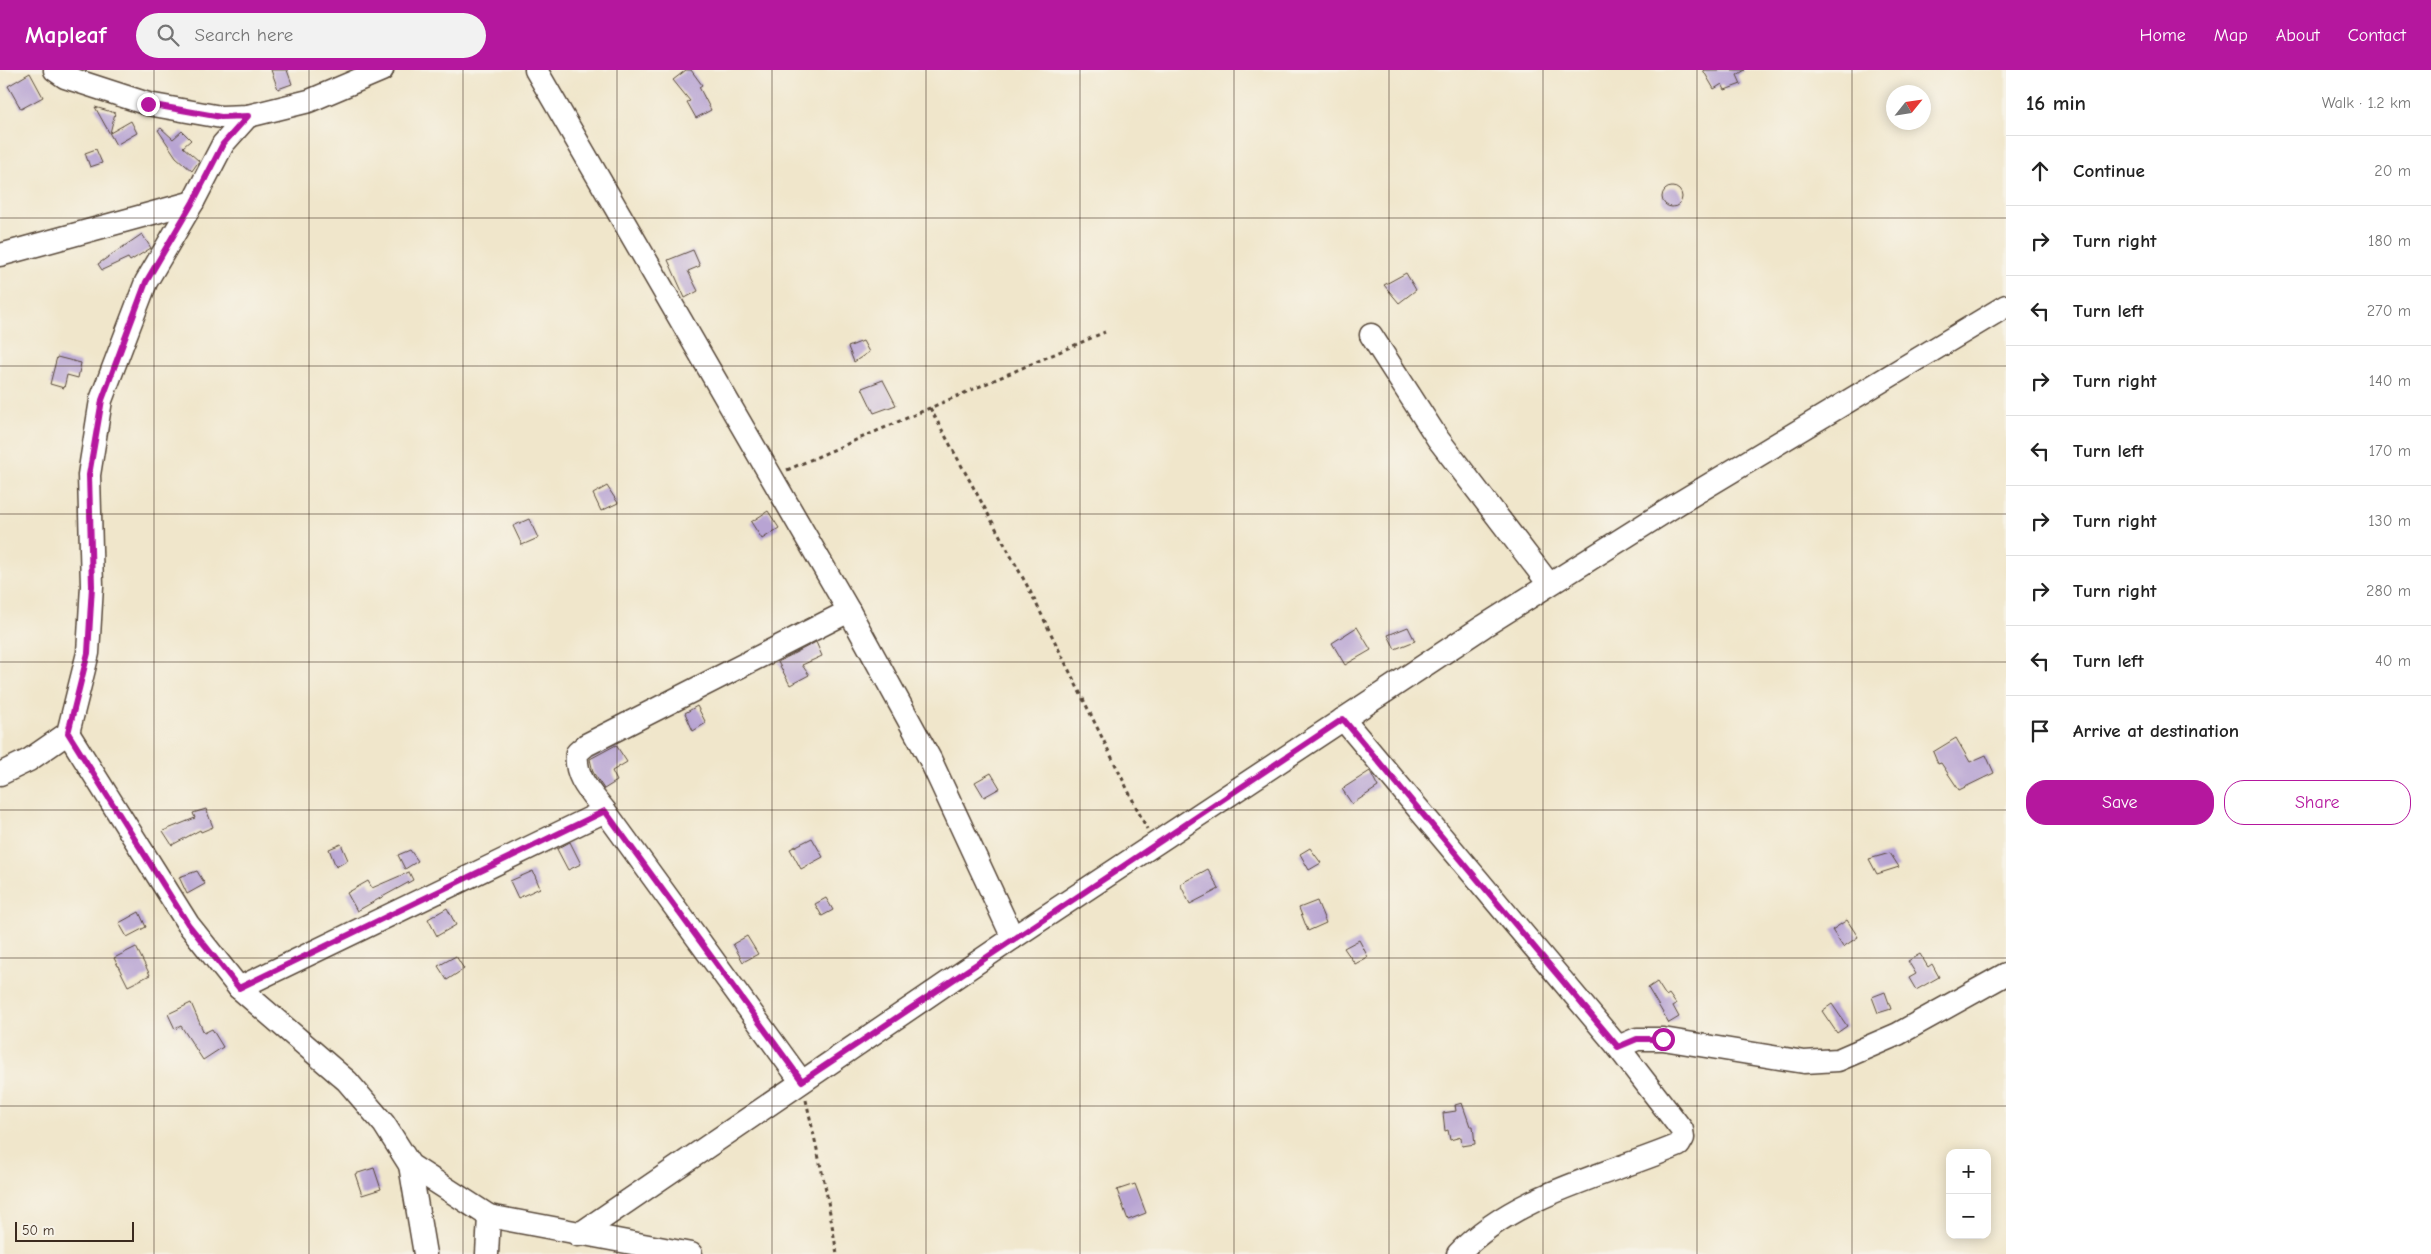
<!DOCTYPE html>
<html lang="en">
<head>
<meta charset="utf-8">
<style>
	body { margin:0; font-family:"Comic Neue",sans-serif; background:#f2f2f2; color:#222 }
	.controls { position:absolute; right:15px; bottom:15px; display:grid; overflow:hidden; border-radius:10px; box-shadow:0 2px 12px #0003 }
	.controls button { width:45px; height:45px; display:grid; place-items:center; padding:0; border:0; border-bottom:1px solid #e0e0e0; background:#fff; color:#222; font:25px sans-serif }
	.compass { position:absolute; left:1886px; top:15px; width:45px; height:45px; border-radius:50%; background:#fff; box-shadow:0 2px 12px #0003; rotate:60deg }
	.scale { position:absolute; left:15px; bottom:12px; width:119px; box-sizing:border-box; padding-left:5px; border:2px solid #3b2a1e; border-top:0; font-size:14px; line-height:18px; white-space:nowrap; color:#3b2a1e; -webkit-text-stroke:4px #f7f3e8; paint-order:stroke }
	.stop { position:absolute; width:15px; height:15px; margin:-11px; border:4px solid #b5179e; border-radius:50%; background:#fff }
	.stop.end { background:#b5179e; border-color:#fff; box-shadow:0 1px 5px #0008 }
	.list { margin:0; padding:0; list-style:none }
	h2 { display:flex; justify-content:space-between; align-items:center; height:65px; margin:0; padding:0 20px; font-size:21px }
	h2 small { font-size:16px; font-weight:400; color:#767676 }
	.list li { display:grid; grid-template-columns:32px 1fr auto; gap:15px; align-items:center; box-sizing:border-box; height:70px; padding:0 20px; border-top:1px solid #e0e0e0 }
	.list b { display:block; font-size:19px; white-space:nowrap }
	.list em { font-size:16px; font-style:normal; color:#767676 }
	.actions { display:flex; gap:10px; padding:15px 20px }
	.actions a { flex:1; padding:11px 0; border:1px solid #b5179e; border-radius:20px; text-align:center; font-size:18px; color:#b5179e }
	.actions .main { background:#b5179e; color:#fff }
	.icon { flex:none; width:28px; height:28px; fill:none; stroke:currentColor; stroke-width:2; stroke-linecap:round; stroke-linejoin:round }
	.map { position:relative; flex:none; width:2006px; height:1184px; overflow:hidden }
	header { display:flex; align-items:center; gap:30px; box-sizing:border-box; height:70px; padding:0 25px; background:#b5179e; color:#fff }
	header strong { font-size:24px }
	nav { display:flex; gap:28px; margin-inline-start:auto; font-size:18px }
	.search { width:350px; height:45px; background:#f2f2f2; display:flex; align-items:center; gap:12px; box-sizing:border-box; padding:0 18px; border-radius:28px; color:#767676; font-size:19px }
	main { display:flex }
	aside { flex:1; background:#fff }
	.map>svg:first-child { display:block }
	.building { fill:#b8a4d3 }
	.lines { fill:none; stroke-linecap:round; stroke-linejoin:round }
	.minor-casing { stroke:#564638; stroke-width:25 }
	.path { stroke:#564638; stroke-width:3; stroke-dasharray:4 4; stroke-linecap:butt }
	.minor { stroke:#fff; stroke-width:22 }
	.route { stroke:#b5179e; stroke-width:6 }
	.grid { fill:none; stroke:#3b2a1e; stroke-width:1; stroke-opacity:0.55 }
</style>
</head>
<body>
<header>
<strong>Mapleaf</strong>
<div class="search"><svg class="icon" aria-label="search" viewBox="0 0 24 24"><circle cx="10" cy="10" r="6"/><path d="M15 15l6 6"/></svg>Search here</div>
<nav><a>Home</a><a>Map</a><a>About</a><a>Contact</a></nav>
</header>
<main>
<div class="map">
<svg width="2006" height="1184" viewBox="0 0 2006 1184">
	<rect width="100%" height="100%" fill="#f7f3e8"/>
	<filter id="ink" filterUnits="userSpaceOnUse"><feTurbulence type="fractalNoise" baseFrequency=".02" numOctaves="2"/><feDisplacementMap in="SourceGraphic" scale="10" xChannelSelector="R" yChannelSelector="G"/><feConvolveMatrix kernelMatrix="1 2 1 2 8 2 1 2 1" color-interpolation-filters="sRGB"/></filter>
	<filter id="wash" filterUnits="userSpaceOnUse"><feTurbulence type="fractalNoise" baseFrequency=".0096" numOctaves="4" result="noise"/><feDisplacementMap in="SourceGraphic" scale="20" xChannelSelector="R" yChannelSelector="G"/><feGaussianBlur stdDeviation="1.12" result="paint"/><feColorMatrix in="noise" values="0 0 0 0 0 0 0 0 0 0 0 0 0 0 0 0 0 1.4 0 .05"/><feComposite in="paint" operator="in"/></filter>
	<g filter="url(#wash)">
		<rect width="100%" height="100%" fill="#f0e6cb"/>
		<g id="blocks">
			<g class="building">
				<path d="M271 0H287L292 14 278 19Z"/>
				<path d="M686 0H691L702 15 699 17 711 40 696 48 687 32 690 31 673 10Z"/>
				<path d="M1703 0H1745L1737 5 1741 14 1725 20 1722 14 1714 19Z"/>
				<path d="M30 3 43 27 21 39 8 16Z"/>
				<path d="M95 37 115 43 110 63 131 51 137 63 116 75Z"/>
				<path d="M161 58 173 69 182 61 191 70 183 77 199 91 192 101 176 87 158 60Z"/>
				<path d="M96 79 102 93 90 97 85 83Z"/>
				<circle cx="1672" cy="127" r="10"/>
				<path d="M142 164 151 178 130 191 128 188 102 200 98 194Z"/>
				<path d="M693 180 700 196 688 201 698 221 685 228 668 190Z"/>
				<path d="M1406 203 1416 220 1399 233 1384 215Z"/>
				<path d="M863 271 869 282 854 292 848 277Z"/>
				<path d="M57 287 81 293 78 308 67 305 64 318 50 314Z"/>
				<path d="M883 310 896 335 874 343 862 318Z"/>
				<path d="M607 416 618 433 601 441 593 424Z"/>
				<path d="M768 441 779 458 762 469 751 452Z"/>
				<path d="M529 449 538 468 522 475 513 456Z"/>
				<path d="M1357 557 1371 580 1345 595 1332 573Z"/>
				<path d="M1408 557 1415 571 1395 579 1388 565Z"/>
				<path d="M816 572 822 586 802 595 809 605 790 615 778 592Z"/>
				<path d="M697 636 706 653 693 661 685 643Z"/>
				<path d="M1956 668 1970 692 1986 685 1994 703 1959 720 1941 693 1938 694 1933 682Z"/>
				<path d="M616 675 627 692 612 701 617 711 604 719 593 702 590 689Z"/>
				<path d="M1370 701 1378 717 1352 734 1342 719Z"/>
				<path d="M991 703 1000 718 984 727 975 712Z"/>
				<path d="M206 739 213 757 201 762 200 760 172 775 163 761 195 748 193 743Z"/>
				<path d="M812 768 823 787 801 799 790 779Z"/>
				<path d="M570 772 581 794 568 800 557 779Z"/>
				<path d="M341 774 348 790 336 797 329 779Z"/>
				<path d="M1310 778 1321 793 1309 800 1300 784Z"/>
				<path d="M410 780 418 791 405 799 398 785Z"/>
				<path d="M1890 783 1899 797 1877 804 1869 789Z"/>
				<path d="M1208 799 1219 819 1190 834 1180 814Z"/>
				<path d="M197 801 205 814 187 824 179 807Z"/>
				<path d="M533 801 540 818 518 828 510 811Z"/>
				<path d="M409 802 413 810 357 841 347 823 368 811 372 818Z"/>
				<path d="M826 828 833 840 822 846 815 834Z"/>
				<path d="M1317 831 1326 853 1308 861 1299 838Z"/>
				<path d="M447 838 456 855 437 866 428 849Z"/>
				<path d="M139 842 146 857 127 867 119 853Z"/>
				<path d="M1847 850 1858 867 1843 877 1832 860Z"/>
				<path d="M747 866 758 884 743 892 733 874Z"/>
				<path d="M1359 870 1368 887 1355 894 1344 878Z"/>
				<path d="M136 877 150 905 128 916 114 888Z"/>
				<path d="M1920 884 1928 897 1932 894 1939 907 1916 920 1909 908 1916 904 1908 891Z"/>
				<path d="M456 886 464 899 447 910 438 896Z"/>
				<path d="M1657 912 1666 926 1669 924 1676 934 1673 936 1679 947 1669 953 1648 918Z"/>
				<path d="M1885 922 1891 939 1878 943 1872 927Z"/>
				<path d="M191 933 204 963 212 959 223 977 203 990 181 956 175 959 168 944Z"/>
				<path d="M1832 934 1847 956 1837 963 1822 941Z"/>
				<path d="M1462 1033 1470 1056H1473L1475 1074 1462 1076 1461 1067 1450 1070 1448 1060 1445 1061 1443 1043 1456 1041 1455 1035Z"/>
				<path d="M374 1098 381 1119 362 1125 355 1104Z"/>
				<path d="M1135 1114 1146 1143 1128 1150 1117 1120Z"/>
			</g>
		</g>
	</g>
	<g filter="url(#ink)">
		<use href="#blocks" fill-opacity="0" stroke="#564638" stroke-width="1"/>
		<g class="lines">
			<g class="minor-casing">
				<g id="minor">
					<path d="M55 0 65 7 148 34 221 47 248 46 309 31 382 0"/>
					<path d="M536 0 849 541 586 675 577 683C574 707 591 723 605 741"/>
					<path d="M0 185 193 132"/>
					<path d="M1371 265 1438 369 1549 514"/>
					<path d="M849 541 930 689 1013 868"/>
					<path d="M1343 649 1618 977"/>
					<path d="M68 663 188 854 239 918 347 1011 384 1054 410 1095 489 1146 691 1184"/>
					<path d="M0 704 29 690 68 663 88 583 92 516 89 405 101 330 146 212 193 132 223 74 248 46"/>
					<path d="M239 918 605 741 801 1011"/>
					<path d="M410 1095 425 1184"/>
					<path d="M578 1165 1013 868 1484 556 1679 433 2006 236"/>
					<path d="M487 1184 489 1146"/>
					<path d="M1458 1184C1515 1124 1605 1106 1679 1075L1683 1068 1682 1060 1618 977 1637 969H1663L1804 992 1838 990 1898 964 2006 904"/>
				</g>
			</g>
			<g class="path">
				<path d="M930 338 1029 519 1147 759"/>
				<path d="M787 400 1105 262"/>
				<path d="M806 1030 826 1120 837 1184"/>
			</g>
			<use href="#minor" class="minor"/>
		</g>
	</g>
	<g class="lines" filter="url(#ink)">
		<path class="route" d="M148 34 221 47 248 46 223 74 193 132 146 212 102 330 89 405 92 516 88 583 68 663 188 854 239 918 605 741 802 1011 1343 649 1618 977 1637 969H1663"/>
	</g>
	<path class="grid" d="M154 0V1184M309 0V1184M463 0V1184M617 0V1184M772 0V1184M926 0V1184M1080 0V1184M1234 0V1184M1389 0V1184M1543 0V1184M1697 0V1184M1852 0V1184M0 148H2006M0 296H2006M0 444H2006M0 592H2006M0 740H2006M0 888H2006M0 1036H2006"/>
</svg>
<div class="controls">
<button>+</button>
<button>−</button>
</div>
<svg class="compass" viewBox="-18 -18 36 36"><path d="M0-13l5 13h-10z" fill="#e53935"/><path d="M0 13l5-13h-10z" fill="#767676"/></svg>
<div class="scale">50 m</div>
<div class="stop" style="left:1663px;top:969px"></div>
<div class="stop end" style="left:148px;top:34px"></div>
</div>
<aside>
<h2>16 min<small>Walk · 1.2 km</small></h2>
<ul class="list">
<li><svg class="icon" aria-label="ahead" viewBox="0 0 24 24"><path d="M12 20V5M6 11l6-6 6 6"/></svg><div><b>Continue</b></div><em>20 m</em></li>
<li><svg class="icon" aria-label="right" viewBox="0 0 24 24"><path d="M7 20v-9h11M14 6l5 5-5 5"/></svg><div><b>Turn right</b></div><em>180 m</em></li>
<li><svg class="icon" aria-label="left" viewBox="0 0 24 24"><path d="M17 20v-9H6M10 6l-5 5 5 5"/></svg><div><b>Turn left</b></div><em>270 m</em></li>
<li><svg class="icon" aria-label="right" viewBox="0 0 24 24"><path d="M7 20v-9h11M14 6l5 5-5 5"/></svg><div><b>Turn right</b></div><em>140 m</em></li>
<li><svg class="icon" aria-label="left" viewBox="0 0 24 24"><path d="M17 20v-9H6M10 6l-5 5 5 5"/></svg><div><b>Turn left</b></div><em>170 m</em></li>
<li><svg class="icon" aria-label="right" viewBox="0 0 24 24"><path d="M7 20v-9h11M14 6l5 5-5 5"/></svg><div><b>Turn right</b></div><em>130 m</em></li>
<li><svg class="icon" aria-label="right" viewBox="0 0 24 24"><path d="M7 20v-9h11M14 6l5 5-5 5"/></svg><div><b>Turn right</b></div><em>280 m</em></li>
<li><svg class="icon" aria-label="left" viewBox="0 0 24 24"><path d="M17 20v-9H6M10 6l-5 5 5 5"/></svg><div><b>Turn left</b></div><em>40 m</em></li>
<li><svg class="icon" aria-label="arrive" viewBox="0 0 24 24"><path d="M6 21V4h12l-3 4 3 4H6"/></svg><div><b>Arrive at destination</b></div></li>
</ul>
<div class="actions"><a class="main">Save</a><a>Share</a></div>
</aside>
</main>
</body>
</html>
